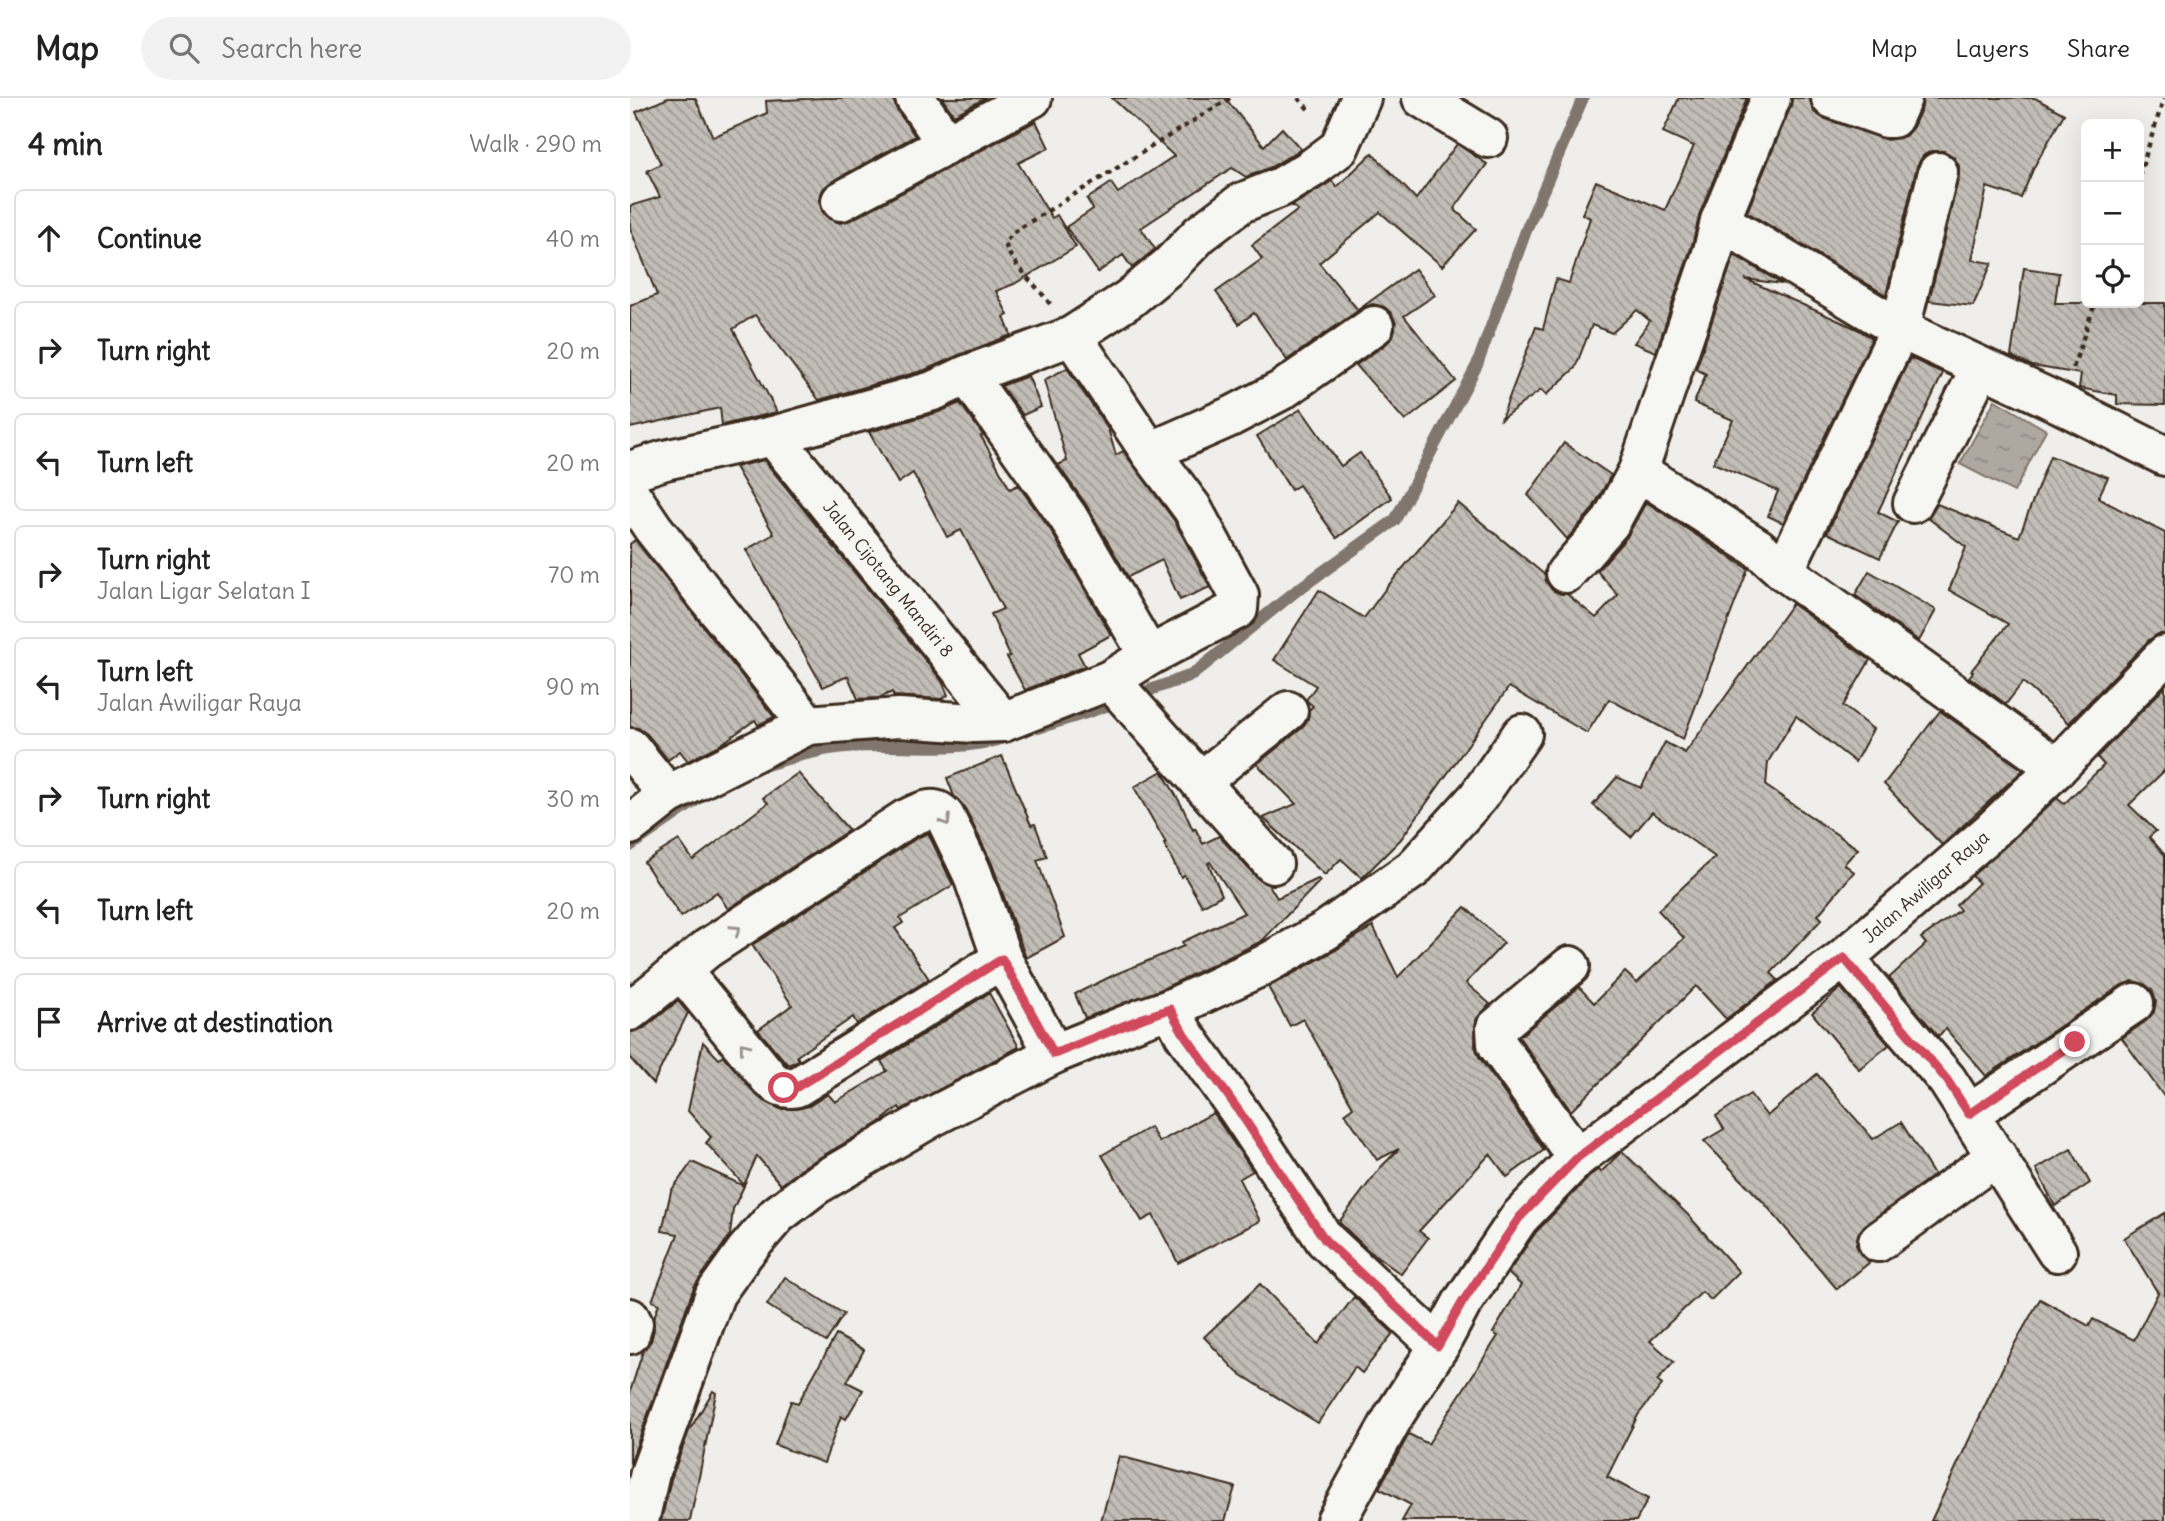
<!DOCTYPE html>
<html lang="en">
<head>
<meta charset="utf-8">
<style>
	body { margin:0; font-family:Delius,sans-serif; background:#f2f2f2; color:#222 }
	.controls { position:absolute; right:21px; top:21px; display:grid; overflow:hidden; border-radius:10px; box-shadow:0 7px 28px #0002 }
	.controls button { width:63px; height:63px; display:grid; place-items:center; padding:0; border:0; border-bottom:2px solid #e0e0e0; background:#fff; color:#222; font:35px sans-serif }
	.stop { position:absolute; width:21px; height:21px; margin:-16px; border:5px solid #d1495b; border-radius:50%; background:#fff }
	.stop.end { background:#d1495b; border-color:#fff; box-shadow:0 2px 7px #0008 }
	.list { margin:0; padding:0; list-style:none }
	h2 { display:flex; justify-content:space-between; align-items:center; height:91px; margin:0; padding:0 28px; font-size:30px }
	h2 small { font-size:23px; font-weight:400; color:#767676 }
	.list li { display:grid; grid-template-columns:46px 1fr auto; gap:21px; align-items:center; box-sizing:border-box; height:98px; margin:0 14px 14px; padding:0 14px; border:2px solid #e0e0e0; border-radius:10px }
	.list b { display:block; font-size:26px; white-space:nowrap }
	.list p { margin:0; font-size:23px; white-space:nowrap; color:#767676 }
	.list em { font-size:23px; font-style:normal; color:#767676 }
	.icon { flex:none; width:38px; height:38px; fill:none; stroke:currentColor; stroke-width:2; stroke-linecap:round; stroke-linejoin:round }
	.map { position:relative; flex:none; width:1535px; height:1423px; overflow:hidden }
	header { display:flex; align-items:center; gap:42px; box-sizing:border-box; height:98px; padding:0 35px; background:#fff; border-bottom:2px solid #e0e0e0 }
	header strong { font-size:33px }
	nav { display:flex; gap:38px; margin-inline-start:auto; font-size:24px }
	.search { width:490px; height:63px; background:#f2f2f2; display:flex; align-items:center; gap:18px; box-sizing:border-box; padding:0 24px; border-radius:38px; color:#767676; font-size:26px }
	main { display:flex }
	aside { flex:1; background:#fff }
	.map>svg:first-child { display:block }
	.water { fill:url(#water-ripples); stroke:#81766d; stroke-width:2 }
	.lines { fill:none; stroke-linecap:round; stroke-linejoin:round }
	.stream { stroke:#81766d; stroke-width:12 }
	.building { fill:url(#building-back-hatch); stroke:#3b2a1e; stroke-width:2 }
	.minor-casing { stroke:#3b2a1e; stroke-width:44 }
	.path { stroke:#3b2a1e; stroke-width:4.5; stroke-dasharray:5 5; stroke-linecap:butt }
	.minor { stroke:#f6f6f2; stroke-width:38 }
	.oneway { stroke:#989088 }
	.route { stroke:#d1495b; stroke-width:9 }
	.labels { text-anchor:middle; stroke-width:6; stroke-linejoin:round; paint-order:stroke }
	.street-label { font-size:18px; fill:#3b2a1e; stroke:#f6f6f2 }
</style>
</head>
<body>
<header>
<strong>Map</strong>
<div class="search"><svg class="icon" aria-label="search" viewBox="0 0 24 24"><circle cx="10" cy="10" r="6"/><path d="M15 15l6 6"/></svg>Search here</div>
<nav><a>Map</a><a>Layers</a><a>Share</a></nav>
</header>
<main>
<aside>
<h2>4 min<small>Walk · 290 m</small></h2>
<ul class="list">
<li><svg class="icon" aria-label="ahead" viewBox="0 0 24 24"><path d="M12 20V5M6 11l6-6 6 6"/></svg><div><b>Continue</b></div><em>40 m</em></li>
<li><svg class="icon" aria-label="right" viewBox="0 0 24 24"><path d="M7 20v-9h11M14 6l5 5-5 5"/></svg><div><b>Turn right</b></div><em>20 m</em></li>
<li><svg class="icon" aria-label="left" viewBox="0 0 24 24"><path d="M17 20v-9H6M10 6l-5 5 5 5"/></svg><div><b>Turn left</b></div><em>20 m</em></li>
<li><svg class="icon" aria-label="right" viewBox="0 0 24 24"><path d="M7 20v-9h11M14 6l5 5-5 5"/></svg><div><b>Turn right</b><p>Jalan Ligar Selatan I</p></div><em>70 m</em></li>
<li><svg class="icon" aria-label="left" viewBox="0 0 24 24"><path d="M17 20v-9H6M10 6l-5 5 5 5"/></svg><div><b>Turn left</b><p>Jalan Awiligar Raya</p></div><em>90 m</em></li>
<li><svg class="icon" aria-label="right" viewBox="0 0 24 24"><path d="M7 20v-9h11M14 6l5 5-5 5"/></svg><div><b>Turn right</b></div><em>30 m</em></li>
<li><svg class="icon" aria-label="left" viewBox="0 0 24 24"><path d="M17 20v-9H6M10 6l-5 5 5 5"/></svg><div><b>Turn left</b></div><em>20 m</em></li>
<li><svg class="icon" aria-label="arrive" viewBox="0 0 24 24"><path d="M6 21V4h12l-3 4 3 4H6"/></svg><div><b>Arrive at destination</b></div></li>
</ul>
</aside>
<div class="map">
<svg width="1535" height="1423" viewBox="0 0 1535 1423">
	<defs>
		<pattern id="water-ripples" width="26" height="14" patternUnits="userSpaceOnUse" patternTransform="scale(1.75)"><rect width="26" height="14" fill="#afa8a1"/><path d="M2 4q2-2 4 0t4 0M15 11q2-2 4 0t4 0" fill="none" stroke="#908983"/></pattern>
		<pattern id="building-back-hatch" width="6" height="6" patternUnits="userSpaceOnUse" patternTransform="scale(1.75)"><rect width="6" height="6" fill="#c2bdb7"/><path d="M-1 5l2 2M0 0l6 6M5-1l2 2" fill="none" stroke="#9f9a94"/></pattern>
	</defs>
	<rect width="100%" height="100%" fill="#efeeea"/>
	<filter id="ink" filterUnits="userSpaceOnUse"><feTurbulence type="fractalNoise" baseFrequency=".0143" numOctaves="2"/><feDisplacementMap in="SourceGraphic" scale="14" xChannelSelector="R" yChannelSelector="G"/><feConvolveMatrix kernelMatrix="1 2 1 2 8 2 1 2 1" color-interpolation-filters="sRGB"/></filter>
	<g filter="url(#ink)">
		<path class="water" d="M1365 302 1416 332 1384 394 1330 366Z"/>
		<g class="lines">
			<g class="stream">
				<path d="M408 630 456 615 562 577 666 493 765 422 847 267 897 130 953 0"/>
				<path d="M133 668C157 661 181 653 207 650 262 643 319 657 374 640"/>
				<path d="M0 748 68 701"/>
			</g>
		</g>
		<g class="building">
			<path d="M38 0H65L83 39 137 15 136 3 193 0H263L267 12 285 38 201 84 193 91 189 102 192 113 199 121 210 125 221 122 406 23 419 50 388 65 422 120 427 117 446 149 384 186 366 193 378 217 374 219 381 237 329 257 295 272 189 302 125 217 103 231 147 314 92 327 90 310 0 330V208L27 197 0 130V108L30 99 17 73 31 66 6 14Z"/>
			<path d="M312 0H356L324 17Z"/>
			<path d="M482 0H595L634 48 652 30 671 51 641 69 616 79 602 70 511 130 525 151 502 170 493 157 468 174 436 129 463 111 457 101 481 85 488 95 544 58Z"/>
			<path d="M1049 0H1117L1070 115 1062 147 1026 254 1004 245 1020 223 1007 212 982 235 962 227 945 270 916 297 911 292 871 321 906 229 913 231 926 181 939 185 960 120 952 116 966 83 1035 112 1064 48 1033 34Z"/>
			<path d="M1162 0H1180L1184 14 1193 20 1257 42 1275 38 1283 29 1292 9 1293 0H1405L1434 16 1404 69 1391 100 1357 89 1342 162 1362 165 1343 208 1299 203 1329 78V68L1324 59 1314 53H1301L1293 58 1287 68 1256 197 1117 114 1161 8Z"/>
			<path d="M827 46 857 66 824 111 846 131 812 168 750 114 689 165 728 212 785 171 805 197 774 218 826 283 775 323 726 267 756 246 763 238 766 225 761 215 754 209 743 206 732 210 657 262 624 215 609 226 586 194 632 161 622 147 668 112 662 108 702 83 707 89 742 55 786 101Z"/>
			<path d="M1104 157 1152 186 1115 181 1227 231 1242 240 1153 425 1138 418 1148 393 1083 365 1103 322 1064 305 1076 276 1066 271Z"/>
			<path d="M1394 170 1429 175 1425 205H1535V307L1487 306V297L1449 290 1451 276 1402 268 1381 258Z"/>
			<path d="M1280 260 1313 275 1248 414 1268 424 1250 460 1197 435Z"/>
			<path d="M437 270 478 331 486 357 493 353 544 422 580 489 550 502 532 462 498 479 457 408 428 367 437 363 414 282Z"/>
			<path d="M398 278 411 309 393 317 371 288Z"/>
			<path d="M330 305 353 337 351 338 380 391 388 387 420 431 481 537 448 555 455 568 395 592 377 559 380 558 361 516 373 511 331 432 317 439 283 375 268 385 239 334 309 314Z"/>
			<path d="M671 311 711 368 730 355 762 400 707 440 669 387 661 392 627 338Z"/>
			<path d="M934 345 981 377 962 412 937 441 898 397Z"/>
			<path d="M1420 358 1478 379 1468 400 1535 435V536H1528L1519 542 1439 625 1393 584 1376 606 1339 579 1343 574 1341 573 1378 526 1319 492 1336 449 1298 420 1307 406 1389 439Z"/>
			<path d="M134 362 312 583 318 597 311 601 264 598 262 594 249 600 228 601 218 578 193 589 116 452 144 436 105 369Z"/>
			<path d="M1016 404 1118 471 1053 641 979 601 957 635 879 589 771 741 732 780 711 761 695 777 633 720 666 706 627 666 672 630 678 621 679 612 683 608 676 602 686 588 644 562 689 492 734 520 756 490 828 405 915 477 916 483 922 492 931 496H937L966 520 988 497 967 473 997 439Z"/>
			<path d="M5 442 144 619 128 627 125 622 90 647 58 663 50 653 38 662 17 636 8 630 0 629V446Z"/>
			<path d="M1239 473 1306 512 1289 543 1225 497Z"/>
			<path d="M1162 506 1240 562 1213 608 1243 631 1225 664 1166 618 1138 664 1136 688 1228 751 1214 766 1224 774 1188 817 1192 821 1141 875 1148 882 1096 921 1066 888 941 1013 889 939 949 889 964 905 995 874 1007 885 1054 840 1028 812 1085 759 1022 714 1001 739 963 707 987 679 1011 690 1035 644 1055 655Z"/>
			<path d="M1535 589V672L1499 707 1526 733 1519 739 1535 757V1000L1492 940 1516 923 1524 914 1526 903 1522 892 1514 886 1503 883 1492 887 1356 978 1316 931 1308 938 1259 880 1296 846 1291 840 1330 812 1326 807 1349 785 1342 778 1427 700 1434 706 1474 667 1467 659Z"/>
			<path d="M1310 613 1393 672 1312 747 1254 686Z"/>
			<path d="M372 658 401 727 405 726 417 759 407 762 435 839 396 860 362 766 335 710 324 698 317 680Z"/>
			<path d="M532 673 552 708 563 732 565 730 573 746 589 738 627 780 639 787 647 800 688 781 690 783 632 843 532 891 455 920 445 896 486 876 554 848 552 844 614 815 580 764 578 765 592 797 572 808 554 777 551 779 534 746 536 745 504 689Z"/>
			<path d="M168 675 219 732 98 811 87 794 51 819 14 764 49 742 63 762 138 705 133 700Z"/>
			<path d="M298 735 323 787 270 820 273 825 265 830 299 881 227 926 223 919 167 958 169 962 158 967 128 932 162 907 122 847 287 740Z"/>
			<path d="M835 809 874 845 836 885 860 906 846 922 845 948 849 959 914 1052 877 1079 860 1056 789 1133 798 1140 771 1176 738 1152 709 1124 751 1069 769 1051 747 1062 715 1015 723 1009 673 921 660 928 638 889 706 852 743 828 768 879Z"/>
			<path d="M1211 890 1259 947 1229 971 1182 915Z"/>
			<path d="M359 895 389 949 271 1012 269 1009 249 1025 175 1068 151 1087 127 1058 114 1087 76 1045 81 1039 58 1013 73 944 89 961 93 958 131 1001 150 1011H167L179 1008 198 996 205 1004 257 973 251 963Z"/>
			<path d="M48 903 58 915 23 986 0 960V934L14 930Z"/>
			<path d="M1187 976 1243 1041 1271 1024 1304 1077 1235 1127 1228 1136 1226 1147 1231 1157 1240 1164 1207 1191 1135 1106 1074 1043 1094 1031 1086 1018 1120 996 1137 1018Z"/>
			<path d="M583 1015 623 1073 609 1081 630 1123 548 1165 523 1117 512 1123 472 1057 520 1029 529 1044Z"/>
			<path d="M1441 1051 1460 1085 1425 1108 1406 1071Z"/>
			<path d="M992 1053 1058 1117 1109 1174 1081 1202 1072 1194 1020 1243 1044 1264 1027 1283 1032 1287 1008 1317 977 1379 1018 1401 1006 1423H772L781 1407 749 1390 779 1336 798 1346 868 1238 863 1235 891 1187 878 1175 906 1134 962 1076 969 1071 971 1074Z"/>
			<path d="M62 1064 114 1088 103 1111 100 1137 64 1189 0 1366V1294L13 1253 21 1243 24 1232 23 1222 29 1206 22 1203 48 1136 32 1133 41 1093Z"/>
			<path d="M1535 1115V1423H1301L1380 1254 1410 1201 1459 1228 1463 1221 1504 1242 1528 1195 1494 1140Z"/>
			<path d="M155 1179 214 1216 196 1244 137 1207Z"/>
			<path d="M630 1186 688 1246 724 1199 763 1235 732 1275 725 1269 688 1325 607 1274 574 1239Z"/>
			<path d="M206 1237 234 1252 217 1284 233 1292 216 1321 211 1318 194 1365 145 1347 161 1303 168 1305Z"/>
			<path d="M83 1293 86 1295 60 1423H31L41 1381 59 1333Z"/>
			<path d="M489 1358 605 1389 595 1423H471Z"/>
		</g>
		<g class="lines">
			<g class="minor-casing">
				<g id="minor">
					<path d="M285 0 317 46"/>
					<path d="M792 0 858 40"/>
					<path d="M1201 0 1257 20H1263L1272 0"/>
					<path d="M211 103 402 0"/>
					<path d="M1090 123 1141 0"/>
					<path d="M337 277 438 419 519 558"/>
					<path d="M143 338 373 624"/>
					<path d="M520 354 602 318 652 292 744 228"/>
					<path d="M0 373 35 362 143 338 303 293 337 277 442 238 499 201 539 168 570 136 611 105 651 89 681 71 709 50 731 0"/>
					<path d="M1008 373 1128 450 1154 473 1427 670"/>
					<path d="M0 396 23 430 178 627"/>
					<path d="M1283 405 1351 269"/>
					<path d="M1154 473 1270 231 1308 74"/>
					<path d="M936 475 980 425 1008 373 1083 153 1090 123 1270 231 1431 306 1535 358"/>
					<path d="M480 582 643 766"/>
					<path d="M0 650 38 697"/>
					<path d="M570 684 658 613"/>
					<path d="M0 727 38 697 178 627 269 620 344 625 373 624 480 582 519 558 608 511 609 497 562 410 520 354 442 238"/>
					<path d="M1214 860 1317 982 1427 1154"/>
					<path d="M940 868 866 930 867 946 947 1060"/>
					<path d="M51 872 140 981C149 988 155 992 167 989L372 861"/>
					<path d="M540 911 554 936 609 1013 695 1142 809 1248"/>
					<path d="M0 913 78 850 276 721C289 715 304 705 315 719L342 775 372 861 424 956"/>
					<path d="M1339 1016 1504 905"/>
					<path d="M1248 1144 1367 1058"/>
					<path d="M0 1220 3 1226 0 1236"/>
					<path d="M9 1423 20 1375 85 1196 115 1154 147 1117 186 1087 302 1019 424 956 513 920 540 911 632 868 695 833 783 771 848 699 892 636"/>
					<path d="M706 1423 765 1316 809 1248 832 1205 889 1120 947 1060 1214 860 1359 735 1427 670 1535 557"/>
				</g>
			</g>
			<g class="path">
				<path d="M668 0 681 14"/>
				<path d="M1509 78 1534 0"/>
				<path d="M420 206C407 187 380 166 375 145L382 135 600 0"/>
				<path d="M1443 270 1465 205"/>
			</g>
			<use href="#minor" class="minor"/>
		</g>
		<defs><path id="oneway-chevron" d="M-2-3.5L2.5 0L-2 3.5" fill="none" stroke-width="1.6" stroke-linecap="round" stroke-linejoin="round" transform="scale(1.75)"/></defs>
		<g class="oneway">
			<use href="#oneway-chevron" transform="translate(316 723) rotate(59)"/>
			<use href="#oneway-chevron" transform="translate(106 832) rotate(-33)"/>
			<use href="#oneway-chevron" transform="translate(114 949) rotate(-129)"/>
		</g>
	</g>
	<g class="lines" filter="url(#ink)">
		<path class="route" d="M154 990 167 989 372 861 424 956 513 920 540 911 554 936 609 1013 695 1142 808 1248 832 1205 889 1120 947 1060 1214 860 1317 982 1339 1016 1445 944"/>
	</g>
	<g class="labels">
		<g class="street-label">
			<text transform="translate(258 481) rotate(51)" y="6">Jalan Cijotang Mandiri 8</text>
			<text transform="translate(1296 789) rotate(-41)" y="6">Jalan Awiligar Raya</text>
		</g>
	</g>
</svg>
<div class="controls">
<button>+</button>
<button>−</button>
<button><svg class="icon" aria-label="locate" viewBox="0 0 24 24"><circle cx="12" cy="12" r="6"/><path d="M12 2v4M12 18v4M2 12h4M18 12h4"/></svg></button>
</div>
<div class="stop" style="left:154px;top:990px"></div>
<div class="stop end" style="left:1445px;top:944px"></div>
</div>
</main>
</body>
</html>
